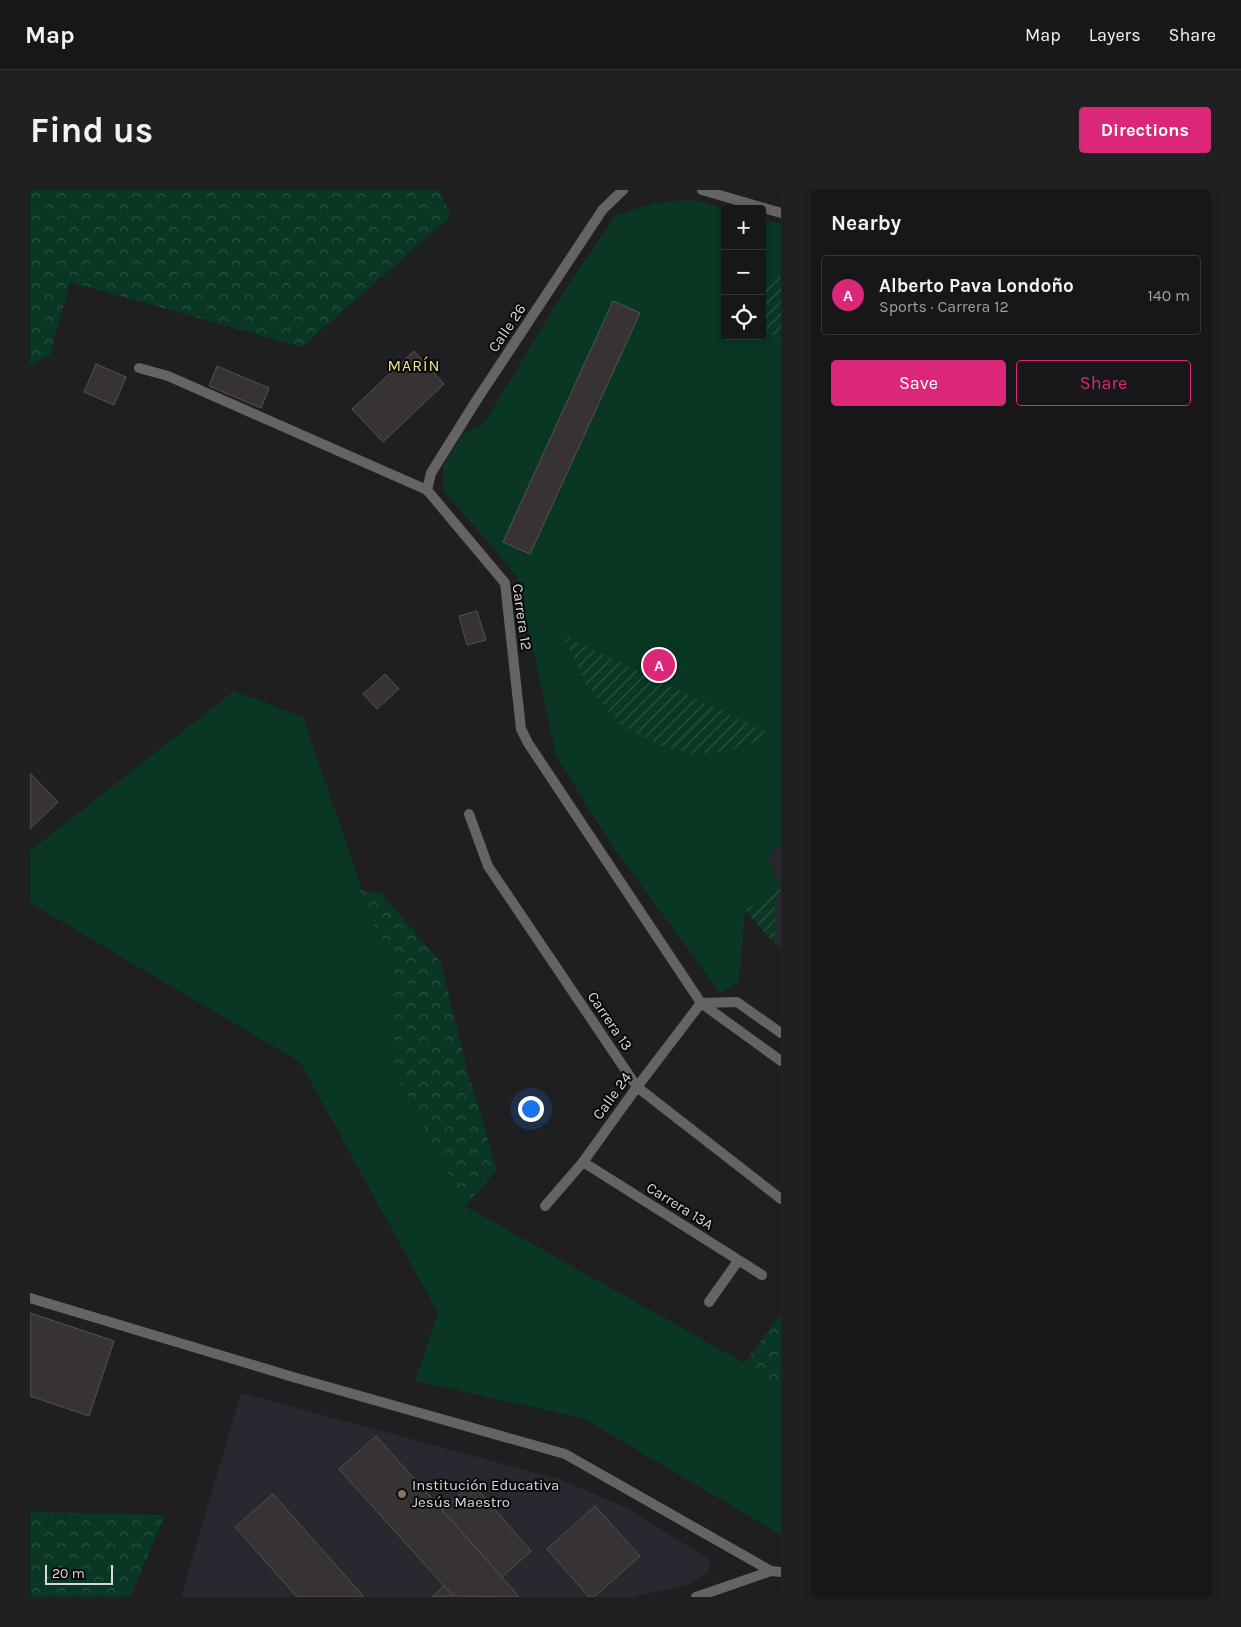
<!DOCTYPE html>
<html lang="en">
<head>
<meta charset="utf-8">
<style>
	body { margin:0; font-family:Karla,sans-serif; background:#202023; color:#f1f3f6 }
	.controls { position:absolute; right:15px; top:15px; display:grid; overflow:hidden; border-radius:5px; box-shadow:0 2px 8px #0003 }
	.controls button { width:45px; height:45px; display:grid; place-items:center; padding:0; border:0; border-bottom:1px solid #363639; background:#17171a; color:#f1f3f6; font:25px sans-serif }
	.scale { position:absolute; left:15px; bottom:12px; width:68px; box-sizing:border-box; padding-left:5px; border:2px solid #d9d9db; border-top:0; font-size:14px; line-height:18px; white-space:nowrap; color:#d9d9db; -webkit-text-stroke:4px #09090a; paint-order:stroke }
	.you { position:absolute; left:500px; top:918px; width:18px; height:18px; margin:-12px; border:4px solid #fff; border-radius:50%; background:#1a73e8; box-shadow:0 0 0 8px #1a73e833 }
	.badge { display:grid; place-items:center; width:32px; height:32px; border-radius:50%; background:#db2777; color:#fff; font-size:16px; font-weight:700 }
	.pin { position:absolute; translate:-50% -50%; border:2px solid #fff; box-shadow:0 1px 5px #0006 }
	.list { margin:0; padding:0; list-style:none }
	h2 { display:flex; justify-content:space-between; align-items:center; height:65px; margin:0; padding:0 20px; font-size:21px }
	h2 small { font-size:16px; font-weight:400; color:#9e9fa2 }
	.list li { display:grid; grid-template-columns:32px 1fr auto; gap:15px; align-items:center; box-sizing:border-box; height:80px; margin:0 10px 10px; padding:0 10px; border:1px solid #363639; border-radius:5px }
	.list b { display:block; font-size:19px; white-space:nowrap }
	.list p { margin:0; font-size:16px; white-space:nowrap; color:#9e9fa2 }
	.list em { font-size:16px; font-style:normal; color:#9e9fa2 }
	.actions { display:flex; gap:10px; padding:15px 20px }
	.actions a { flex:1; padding:11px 0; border:1px solid #db2777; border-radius:5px; text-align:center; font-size:18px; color:#db2777 }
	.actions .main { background:#db2777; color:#fff }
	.icon { flex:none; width:28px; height:28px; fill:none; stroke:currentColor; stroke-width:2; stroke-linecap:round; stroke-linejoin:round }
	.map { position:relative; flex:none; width:751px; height:1407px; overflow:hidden; border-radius:5px }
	header { display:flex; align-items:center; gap:30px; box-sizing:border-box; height:70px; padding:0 25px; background:#17171a; border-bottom:1px solid #363639 }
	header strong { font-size:24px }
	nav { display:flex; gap:28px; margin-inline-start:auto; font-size:18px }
	.intro { display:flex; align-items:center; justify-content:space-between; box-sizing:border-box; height:120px; padding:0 30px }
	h1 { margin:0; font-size:35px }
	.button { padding:12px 22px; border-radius:5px; background:#db2777; color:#fff; font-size:18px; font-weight:700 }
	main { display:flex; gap:30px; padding:0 30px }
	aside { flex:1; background:#17171a; border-radius:5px; box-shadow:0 2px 8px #0003 }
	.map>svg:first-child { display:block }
	.built { fill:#292730 }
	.grass { fill:#093724 }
	.forest { fill:url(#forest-crowns) }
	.garden { fill:url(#garden-furrows) }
	.building { fill:#383333; stroke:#575151 }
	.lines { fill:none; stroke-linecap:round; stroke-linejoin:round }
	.lane { stroke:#656364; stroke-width:10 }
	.street { stroke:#656364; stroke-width:10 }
	.education-dot { fill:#8d6e63; stroke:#09090a; stroke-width:2 }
	.labels { text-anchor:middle; stroke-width:4; stroke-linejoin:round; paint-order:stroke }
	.street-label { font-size:15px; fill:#d9d9db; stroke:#09090a }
	.poi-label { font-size:15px; fill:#d9d9db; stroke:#09090a; text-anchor:start }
	.neighbourhood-label { font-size:16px; letter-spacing:1px; fill:#f1e495; stroke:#09090a }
</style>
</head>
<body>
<header>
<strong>Map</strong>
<nav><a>Map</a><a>Layers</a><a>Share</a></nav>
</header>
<div class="intro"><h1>Find us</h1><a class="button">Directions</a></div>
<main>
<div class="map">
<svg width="751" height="1407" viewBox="0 0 751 1407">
	<defs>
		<pattern id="forest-crowns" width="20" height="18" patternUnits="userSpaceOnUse" patternTransform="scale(1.25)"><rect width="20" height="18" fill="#093724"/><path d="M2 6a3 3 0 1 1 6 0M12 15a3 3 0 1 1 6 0" fill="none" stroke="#2c5343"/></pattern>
		<pattern id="garden-furrows" width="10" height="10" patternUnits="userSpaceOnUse" patternTransform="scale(1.25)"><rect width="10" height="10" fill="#093724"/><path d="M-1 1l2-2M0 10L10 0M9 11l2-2" fill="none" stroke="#2c5343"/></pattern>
	</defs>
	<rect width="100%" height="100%" fill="#1f1f22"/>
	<g class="built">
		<path d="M751 652V698L738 668Z"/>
		<path d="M751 699V758L745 754V713Z"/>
		<path d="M211 1203 529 1289 597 1318 680 1370 679 1381 661 1394 603 1407H151Z"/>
	</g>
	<g class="grass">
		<path d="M661 9 696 19H695V146H732V29L751 34V652L738 668 751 699 715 720 709 792 690 803 581 654 526 565 487 386 413 300V274L434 243 452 236 531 106 585 26 621 14Z"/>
		<path d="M204 501 273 527 330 693 335 723 364 765 361 798 435 1016 714 1173 751 1207V1345L553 1228 385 1191 408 1123 270 872 0 713V661Z"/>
	</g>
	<g class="forest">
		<path d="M0 0H409L421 26 272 157 40 92 20 165 0 175Z"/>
		<path d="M330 700 351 703 411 773 438 883 467 980 435 1016 366 884 361 798 364 765 335 723Z"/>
		<path d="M751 1124V1207L714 1173Z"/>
		<path d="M0 1322 135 1325 100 1407H0Z"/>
	</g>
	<g class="garden">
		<path d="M751 87V149L732 140V93Z"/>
		<path d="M532 445 743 545 698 561 666 564 635 558 591 535 557 496Z"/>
		<path d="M751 699 745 713V754L715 720Z"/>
	</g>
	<g class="building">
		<path d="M583 111 610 123 500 364 473 352Z"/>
		<path d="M384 161 414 194 353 252 322 219Z"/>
		<path d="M66 174 96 187 84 215 54 202Z"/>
		<path d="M187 176 239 198 231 218 179 196Z"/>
		<path d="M447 421 456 450 437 455 429 426Z"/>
		<path d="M355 484 369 499 347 519 333 504Z"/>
		<path d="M0 583 28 612 0 639Z"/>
		<path d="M0 1123 84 1151 59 1226 0 1206Z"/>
		<path d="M346 1246 472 1387 489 1407 423 1406 309 1279Z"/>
		<path d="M442 1293 501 1361 472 1387 412 1320Z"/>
		<path d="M243 1304 334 1407H267L205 1337Z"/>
		<path d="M565 1316 610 1366 564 1407H559L517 1359Z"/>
		<path d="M414 1396 423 1406 402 1407Z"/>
	</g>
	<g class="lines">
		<path class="lane" d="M672 0 751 23"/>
		<g class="street">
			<path d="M109 178 138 186 397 300 475 393 491 539 498 553 671 813 751 871"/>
			<path d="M397 300 401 283 446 211 573 19 593 0"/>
			<path d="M439 624 458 676 607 897 751 1009"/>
			<path d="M671 813 707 812 751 843"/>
			<path d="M553 972 732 1085"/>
			<path d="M515 1016 553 972 607 897 671 813"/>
			<path d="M0 1108 263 1187 535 1264 741 1381 751 1382"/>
			<path d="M679 1112 708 1071"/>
			<path d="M666 1407 741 1381"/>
		</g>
	</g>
	<circle class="education-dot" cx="372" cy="1304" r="5"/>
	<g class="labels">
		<g class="street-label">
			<text transform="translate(477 138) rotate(-56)" y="5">Calle 26</text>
			<text transform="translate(492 427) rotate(82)" y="5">Carrera 12</text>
			<text transform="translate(580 831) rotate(56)" y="5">Carrera 13</text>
			<text transform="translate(582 906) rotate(-54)" y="5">Calle 24</text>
			<text transform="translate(650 1016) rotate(32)" y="5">Carrera 13A</text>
		</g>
		<g class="poi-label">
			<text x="382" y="1300">Institución Educativa<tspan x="382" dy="17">Jesús Maestro</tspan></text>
		</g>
		<g class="neighbourhood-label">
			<text x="384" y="181">MARÍN</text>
		</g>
	</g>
</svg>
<div class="controls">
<button>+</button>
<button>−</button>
<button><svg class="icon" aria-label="locate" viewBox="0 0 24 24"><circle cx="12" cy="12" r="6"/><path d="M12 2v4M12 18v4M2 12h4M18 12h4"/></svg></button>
</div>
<div class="scale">20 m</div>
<div class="you"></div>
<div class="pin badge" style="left:629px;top:475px">A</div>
</div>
<aside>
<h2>Nearby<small></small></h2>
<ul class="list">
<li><span class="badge">A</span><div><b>Alberto Pava Londoño</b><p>Sports · Carrera 12</p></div><em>140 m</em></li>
</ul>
<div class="actions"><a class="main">Save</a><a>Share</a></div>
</aside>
</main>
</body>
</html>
